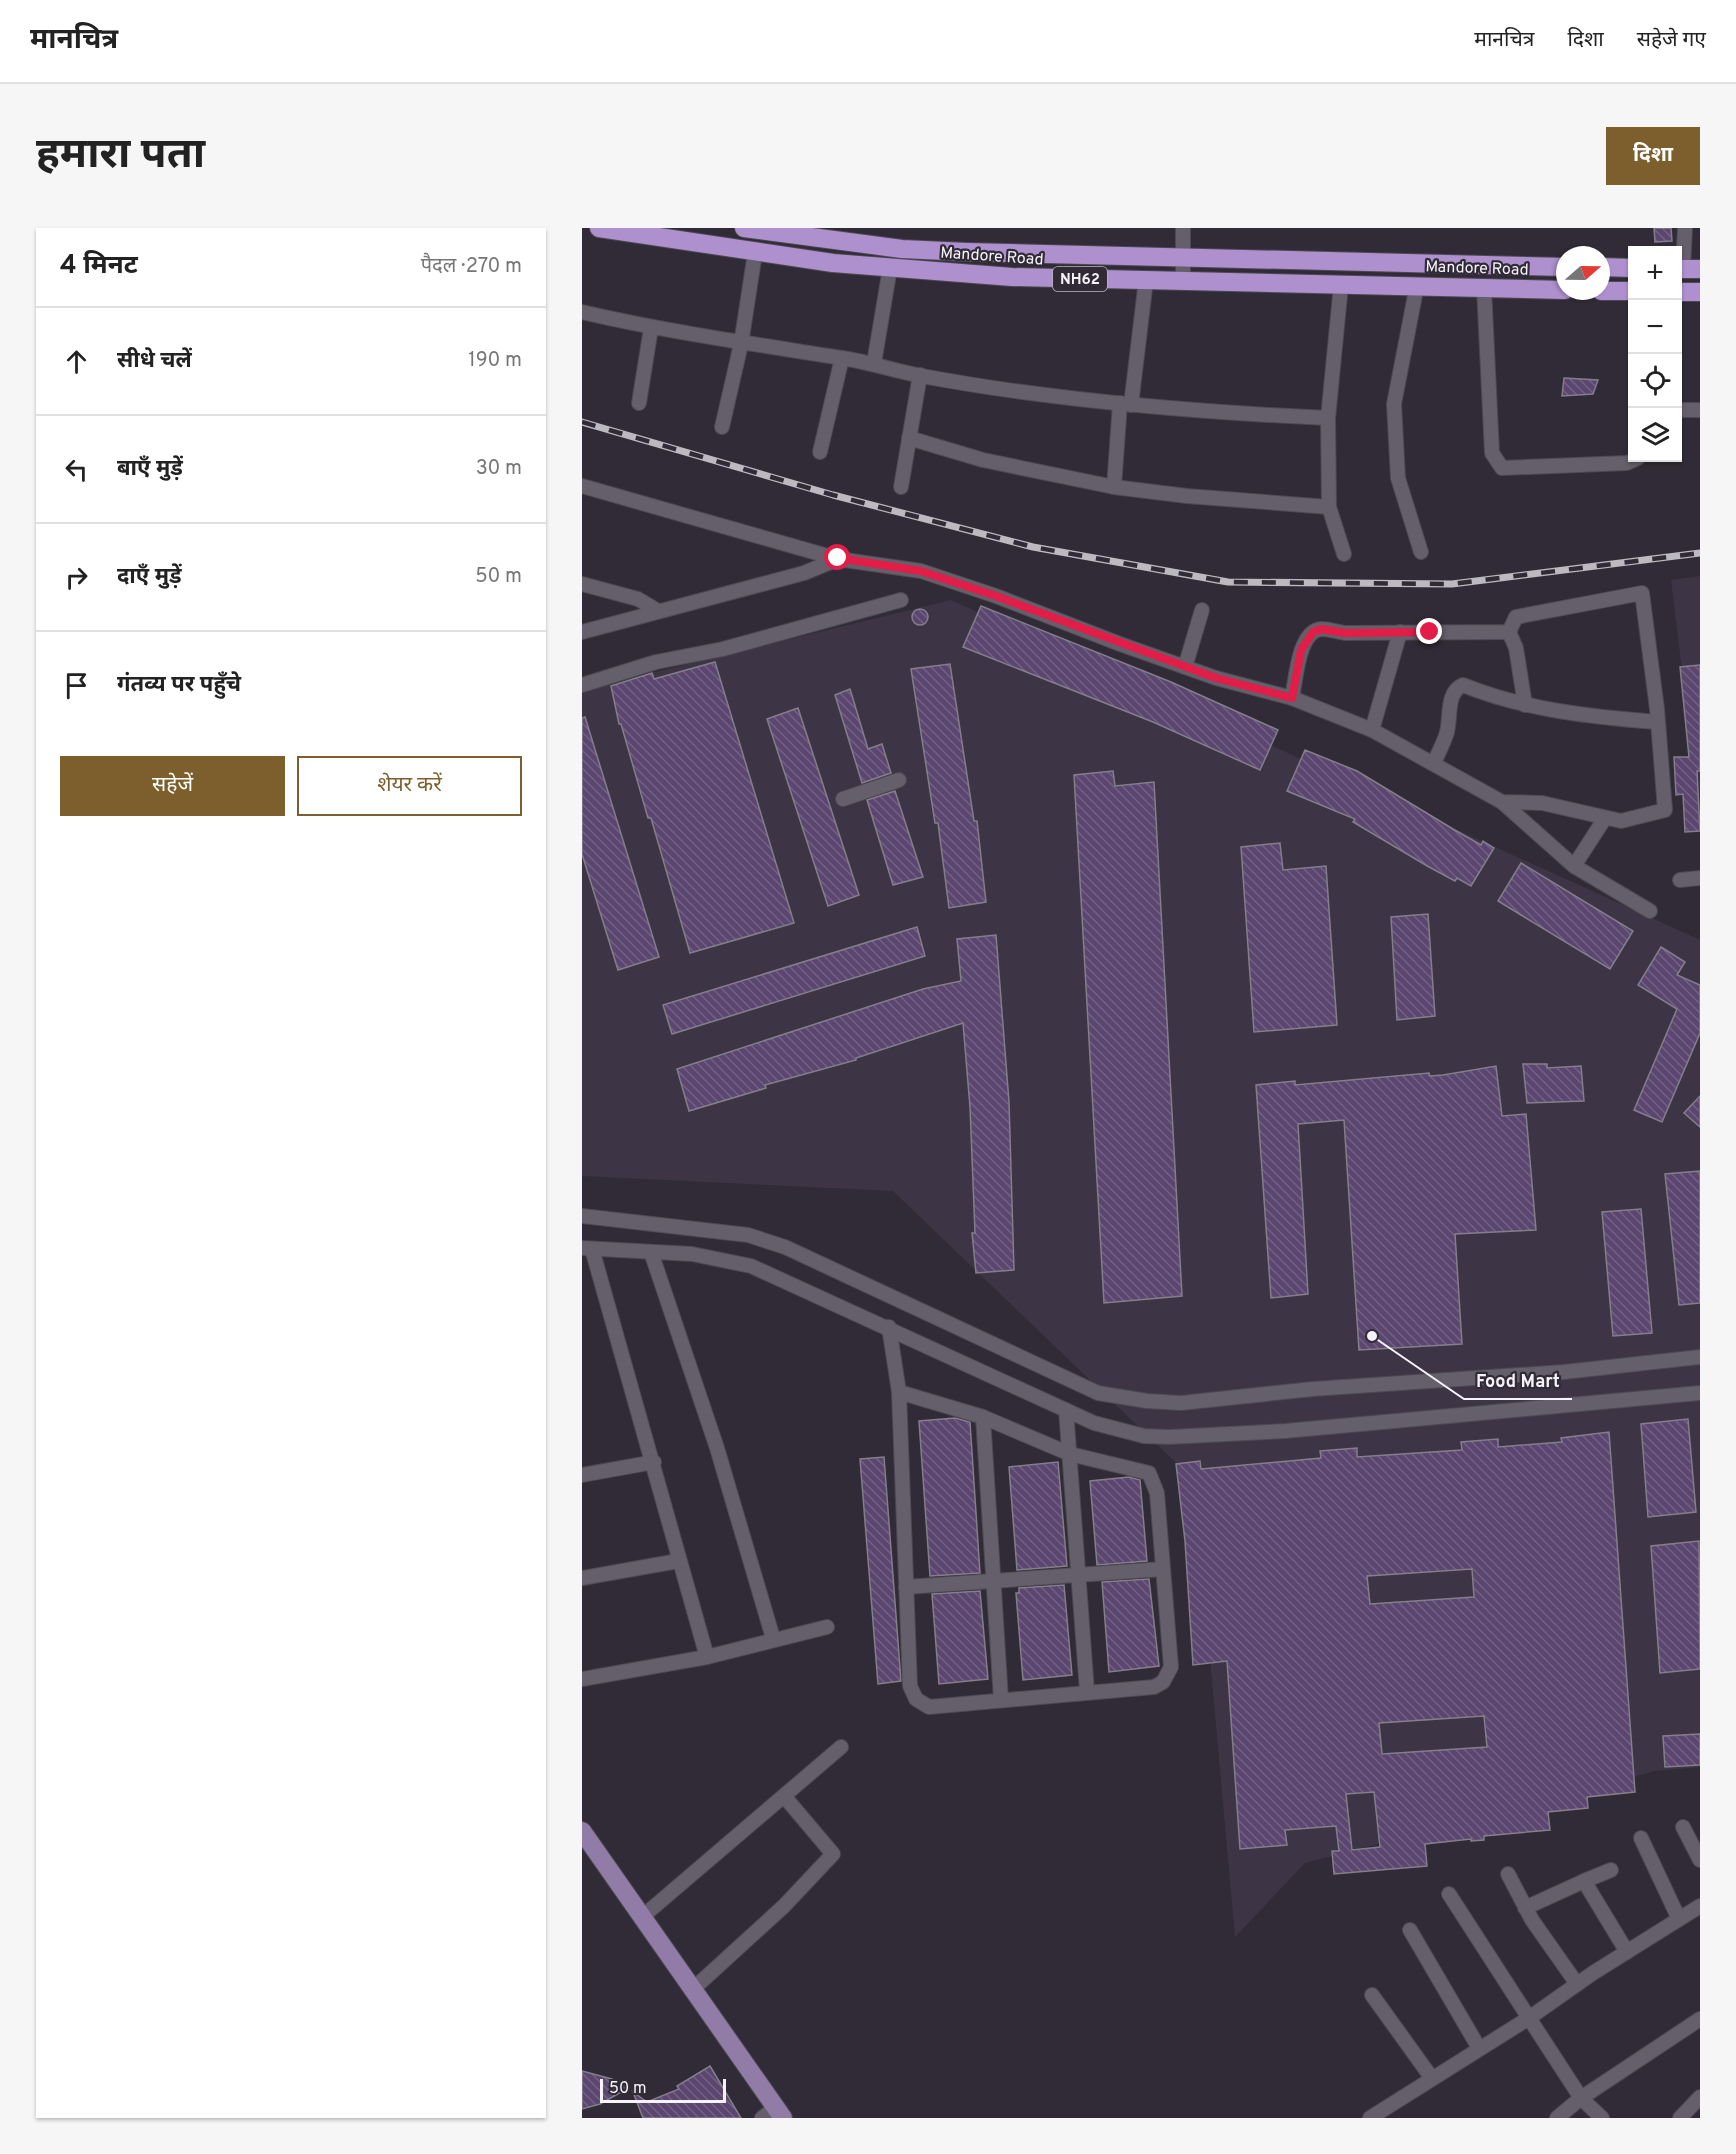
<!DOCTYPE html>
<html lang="hi">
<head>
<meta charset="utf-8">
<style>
	body { margin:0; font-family:Overpass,"Noto Sans Devanagari",sans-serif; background:#f6f6f6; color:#222 }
	.controls { position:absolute; right:18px; top:18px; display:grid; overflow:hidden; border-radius:0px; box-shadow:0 2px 4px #0004 }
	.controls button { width:54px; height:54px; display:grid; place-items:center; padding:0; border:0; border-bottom:2px solid #e0e0e0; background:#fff; color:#222; font:30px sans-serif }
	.compass { position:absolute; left:974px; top:18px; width:54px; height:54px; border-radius:50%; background:#fff; box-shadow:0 2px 4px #0004; rotate:70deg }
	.scale { position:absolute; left:18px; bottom:15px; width:126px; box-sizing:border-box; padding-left:6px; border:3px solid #f5f2f9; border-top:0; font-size:16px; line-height:21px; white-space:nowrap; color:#f5f2f9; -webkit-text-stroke:4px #302b36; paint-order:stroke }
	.stop { position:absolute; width:18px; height:18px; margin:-14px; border:4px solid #e11d48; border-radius:50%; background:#fff }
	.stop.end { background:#e11d48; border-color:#fff; box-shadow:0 2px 6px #0008 }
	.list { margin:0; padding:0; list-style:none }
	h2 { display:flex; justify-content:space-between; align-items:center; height:78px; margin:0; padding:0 24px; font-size:26px }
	h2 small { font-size:20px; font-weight:400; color:#767676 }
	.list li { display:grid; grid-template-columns:39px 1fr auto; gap:18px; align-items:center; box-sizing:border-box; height:108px; padding:0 24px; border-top:2px solid #e0e0e0 }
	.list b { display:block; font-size:22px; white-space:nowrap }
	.list em { font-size:20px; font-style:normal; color:#767676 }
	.actions { display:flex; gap:12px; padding:18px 24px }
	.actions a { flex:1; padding:14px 0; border:2px solid #7c5f2c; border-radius:0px; text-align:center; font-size:21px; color:#7c5f2c }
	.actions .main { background:#7c5f2c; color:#fff }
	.icon { flex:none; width:33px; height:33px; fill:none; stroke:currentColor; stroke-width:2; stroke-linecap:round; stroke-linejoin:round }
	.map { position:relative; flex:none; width:1118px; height:1890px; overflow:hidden; border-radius:0px }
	header { display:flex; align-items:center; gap:36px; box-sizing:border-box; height:84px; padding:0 30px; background:#fff; border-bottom:2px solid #e0e0e0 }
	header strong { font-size:28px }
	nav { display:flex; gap:33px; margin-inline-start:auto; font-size:21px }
	.intro { display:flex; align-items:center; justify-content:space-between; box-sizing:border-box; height:144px; padding:0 36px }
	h1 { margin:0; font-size:42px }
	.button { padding:15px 27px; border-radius:0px; background:#7c5f2c; color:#fff; font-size:21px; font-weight:700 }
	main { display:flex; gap:36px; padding:0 36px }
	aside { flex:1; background:#fff; border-radius:0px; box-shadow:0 2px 4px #0004 }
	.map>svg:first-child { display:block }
	.built { fill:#3d3545 }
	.building { fill:url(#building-back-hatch); stroke:#847e8b; stroke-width:1.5; fill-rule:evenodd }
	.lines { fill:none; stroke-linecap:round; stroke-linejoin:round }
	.street-casing { stroke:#4d4952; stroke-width:16 }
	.primary-casing { stroke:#4d4952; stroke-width:20 }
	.highway-casing { stroke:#4d4952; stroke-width:20 }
	.street { stroke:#655f6b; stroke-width:14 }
	.primary { stroke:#917ca7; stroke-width:18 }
	.highway { stroke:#af90cf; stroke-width:18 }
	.rail-casing { stroke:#bdb9c1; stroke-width:7 }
	.rail { stroke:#302b36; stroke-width:4.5; stroke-dasharray:14; stroke-linecap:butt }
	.route { stroke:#e11d48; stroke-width:8 }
	.labels { text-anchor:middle; stroke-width:4.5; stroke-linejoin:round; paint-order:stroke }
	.shield { fill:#302b36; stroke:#bab6be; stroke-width:1.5 }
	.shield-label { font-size:15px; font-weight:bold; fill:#f5f2f9 }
	.street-label { font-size:16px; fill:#f5f2f9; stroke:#302b36 }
	.leader { fill:none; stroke:#f5f2f9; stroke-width:2 }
	.callout-dot { fill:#f5f2f9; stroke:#302b36; stroke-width:2 }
	.callout-label { font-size:18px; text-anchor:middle; font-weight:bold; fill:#f5f2f9; stroke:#302b36; stroke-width:4.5; stroke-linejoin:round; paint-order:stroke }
</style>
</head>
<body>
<header>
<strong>मानचित्र</strong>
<nav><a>मानचित्र</a><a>दिशा</a><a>सहेजे गए</a></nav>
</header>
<div class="intro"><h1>हमारा पता</h1><a class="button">दिशा</a></div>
<main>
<aside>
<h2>4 मिनट<small>पैदल · 270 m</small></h2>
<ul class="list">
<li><svg class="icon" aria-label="ahead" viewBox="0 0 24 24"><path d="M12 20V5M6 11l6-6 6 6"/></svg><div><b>सीधे चलें</b></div><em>190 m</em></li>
<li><svg class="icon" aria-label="left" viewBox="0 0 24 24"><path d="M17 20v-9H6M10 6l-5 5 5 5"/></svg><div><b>बाएँ मुड़ें</b></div><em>30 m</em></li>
<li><svg class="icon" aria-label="right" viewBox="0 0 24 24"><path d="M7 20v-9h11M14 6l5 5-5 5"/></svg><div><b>दाएँ मुड़ें</b></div><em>50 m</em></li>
<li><svg class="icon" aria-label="arrive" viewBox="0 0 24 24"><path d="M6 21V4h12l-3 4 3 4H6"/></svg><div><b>गंतव्य पर पहुँचे</b></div></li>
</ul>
<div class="actions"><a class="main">सहेजें</a><a>शेयर करें</a></div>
</aside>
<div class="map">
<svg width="1118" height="1890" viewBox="0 0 1118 1890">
	<defs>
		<pattern id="building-back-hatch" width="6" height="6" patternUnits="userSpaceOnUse" patternTransform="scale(1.5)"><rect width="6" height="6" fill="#5b466f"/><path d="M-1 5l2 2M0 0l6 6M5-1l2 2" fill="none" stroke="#736184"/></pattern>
	</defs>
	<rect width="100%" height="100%" fill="#302b36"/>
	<g class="built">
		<path d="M1118 348V588L1089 352Z"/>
		<path d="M369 372 1118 712V1539L1073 1543 723 1635 653 1709 612 1252 311 963 0 948V462Z"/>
	</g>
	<g class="building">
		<path d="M1072 0H1089L1090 13 1073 14Z"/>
		<path d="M982 150 1016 152 1011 166 980 168Z"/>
		<path d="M399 378 589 454 696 502 678 542 571 494 381 419Z"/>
		<circle cx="338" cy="389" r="8"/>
		<path d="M133 434 212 695 108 725 69 590H66L39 496H37L29 458 70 445 72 451Z"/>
		<path d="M368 436 392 593H395L404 674 367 680 356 595H353L329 441Z"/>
		<path d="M1118 437V543H1115L1118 603 1103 604 1101 566 1094 567 1092 529H1107L1098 439Z"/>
		<path d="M268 461 286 521 300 516 309 545 280 555 253 467Z"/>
		<path d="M216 480 277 667 246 678 185 491Z"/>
		<path d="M3 489 77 729 36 742 0 626V490Z"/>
		<path d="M723 522 775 543 871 601 899 617 901 613 912 620 889 658 875 650 873 653 847 639 771 594 773 591 705 563Z"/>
		<path d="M531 543 533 558 572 554 600 1068 522 1075 492 547Z"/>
		<path d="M313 563 341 649 311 657 285 572Z"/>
		<path d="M698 615 701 642 744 638 755 797 672 804 659 619Z"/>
		<path d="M939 635 1051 703 1028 741 916 673Z"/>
		<path d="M846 686 853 788 815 792 809 689Z"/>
		<path d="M335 699 343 728 90 806 81 777Z"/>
		<path d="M414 707 427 874 432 1042 394 1045 390 1005H393L388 879 381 795 274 830V832L183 857 184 860 107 883 95 841 341 761 379 753 375 711Z"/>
		<path d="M1079 719 1103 734 1095 747 1118 757V805L1080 894 1052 882 1095 781 1056 757Z"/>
		<path d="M941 836H965V840L999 838 1002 873 945 875Z"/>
		<path d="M914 838 920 888 944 886 954 1002 873 1006 880 1116 777 1122 762 892 716 896 726 1066 689 1070 674 857 713 853V857L847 845 848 848 861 847Z"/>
		<path d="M1118 868V899L1102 885Z"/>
		<path d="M1118 943V1075L1097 1077 1083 946Z"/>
		<path d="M1059 981 1070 1105 1031 1108 1020 984Z"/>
		<path d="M373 1190 388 1194 398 1345 348 1348 337 1193Z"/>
		<path d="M1106 1191 1114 1284 1066 1289 1059 1196Z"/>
		<path d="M1027 1204 1053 1564 1005 1569 1006 1580 966 1584 968 1602 902 1608V1612L889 1613V1611L843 1616 845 1638 752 1646 750 1623H757L754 1598 703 1602 705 1617 658 1621 645 1433 611 1437 603 1313 594 1236 618 1233 619 1241 739 1230 738 1223 775 1220V1229L880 1222 879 1214 916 1211V1219L980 1214 979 1210ZM890 1341 892 1369 788 1376 785 1348ZM902 1488 905 1519 800 1526 797 1495ZM792 1564 798 1619 770 1622 764 1566Z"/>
		<path d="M302 1229 319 1453 296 1456 278 1231Z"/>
		<path d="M476 1234 485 1338 435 1342 427 1239Z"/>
		<path d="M547 1249 558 1252 565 1333 515 1337 508 1253Z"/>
		<path d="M1117 1313 1118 1441 1078 1445 1069 1318Z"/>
		<path d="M567 1351 577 1438 527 1444 520 1354Z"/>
		<path d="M482 1357 490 1447 441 1452 434 1365H437V1360Z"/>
		<path d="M398 1363 406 1451 357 1456 350 1366Z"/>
		<path d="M1118 1506V1537L1083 1539 1081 1508Z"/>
		<path d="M128 1838 159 1890H61L51 1864 65 1874 97 1861 95 1858Z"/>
		<path d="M0 1843 30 1851 45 1861 18 1876 0 1881Z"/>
	</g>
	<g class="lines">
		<g class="street-casing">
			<g id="street">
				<path d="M1101 41 1103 0"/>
				<path d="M601 53V0"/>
				<path d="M759 57 746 190 747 279 762 326"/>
				<path d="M835 57 812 176 816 250 839 324"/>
				<path d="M902 60 910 225 920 240 1045 235 1056 230"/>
				<path d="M0 84C86 104 172 116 260 130 287 134 313 143 340 148 474 173 610 184 746 190"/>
				<path d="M292 135 308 40"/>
				<path d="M57 175 69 100"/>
				<path d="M538 175 532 259 605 268 747 279"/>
				<path d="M549 177 564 52"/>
				<path d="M1096 182H1118"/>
				<path d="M140 199 159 116 173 25"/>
				<path d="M327 210 401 232 532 259"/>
				<path d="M238 224 260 130"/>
				<path d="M0 258 256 331"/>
				<path d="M319 259 338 147"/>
				<path d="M0 356 56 371 76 383"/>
				<path d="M1060 365 1075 481 1083 582 1039 593 960 575 920 574 790 502 710 470C714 452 716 402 740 401 747 401 756 404 763 405L927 404 934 389Z"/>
				<path d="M0 404 222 345 256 331 339 343 414 368 538 416 634 450 710 470"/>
				<path d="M927 404 934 420 943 477"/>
				<path d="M603 439 620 382"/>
				<path d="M0 457 74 434 141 421 319 372"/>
				<path d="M790 502 818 404"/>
				<path d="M852 535C856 525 862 515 865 504 869 488 864 464 881 457 943 482 1009 489 1076 494"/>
				<path d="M261 571 317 552"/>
				<path d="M920 574 992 638 1023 590"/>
				<path d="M992 638 1068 683"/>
				<path d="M1098 652 1118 650"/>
				<path d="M0 988 166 1007 203 1019 516 1165 565 1173 599 1175 731 1161 982 1144 1118 1129"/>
				<path d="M0 1020 110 1026 169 1038 512 1195 562 1208 587 1209 703 1203 1118 1165"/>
				<path d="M10 1021 125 1429"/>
				<path d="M69 1024 135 1220 191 1410"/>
				<path d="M307 1099 317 1164 328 1458 334 1471 347 1479 572 1459 581 1454 589 1439 575 1265 567 1245 488 1226 401 1189 317 1164"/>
				<path d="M484 1182 505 1463"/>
				<path d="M401 1189 419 1471"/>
				<path d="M0 1247 72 1234"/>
				<path d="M0 1350 96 1333"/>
				<path d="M324 1359 581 1341"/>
				<path d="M0 1451 125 1429 245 1399"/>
				<path d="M1101 1599 1118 1632"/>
				<path d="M1059 1610 1097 1691"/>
				<path d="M926 1646 950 1692 995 1756"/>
				<path d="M1002 1653 1029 1642"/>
				<path d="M867 1666 947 1790 1011 1745 1118 1678"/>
				<path d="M943 1680 1002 1653 1045 1724"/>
				<path d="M60 1689 259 1519"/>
				<path d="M828 1702 897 1820"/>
				<path d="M110 1762 202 1678 251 1626 202 1568"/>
				<path d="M790 1767 849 1849"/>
				<path d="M180 1890 193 1880"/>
				<path d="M788 1890 947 1790 999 1870 1020 1890"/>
				<path d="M975 1890 999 1870 1118 1791"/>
				<path d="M1098 1890 1118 1869"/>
			</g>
		</g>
		<g class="primary-casing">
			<path id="primary" d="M0 1603 201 1890"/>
		</g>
		<g class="highway-casing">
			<g id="highway">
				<path d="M17 0 251 35 430 49 983 62"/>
				<path d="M162 0 320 21 385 24 983 39"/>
				<path d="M1019 39 1050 40"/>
				<path d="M1096 41H1118"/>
				<path d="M1019 63H1050"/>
				<path d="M1096 64H1118"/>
			</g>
		</g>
		<use href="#street" class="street"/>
		<use href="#primary" class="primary"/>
		<use href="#highway" class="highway"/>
		<g class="rail-casing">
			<path id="rail" d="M0 194 251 267 451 319 646 354 870 356 1118 325"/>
		</g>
		<use href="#rail" class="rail"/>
	</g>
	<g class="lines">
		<path class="route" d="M256 330 339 343 414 368 634 450 710 470 719 422 731 404 739 401 763 405 848 404"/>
	</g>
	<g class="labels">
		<rect class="shield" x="471" y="39" width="54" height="24" rx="4.5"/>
		<g class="shield-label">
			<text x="498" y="56">NH62</text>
		</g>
		<g class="street-label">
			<text transform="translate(410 27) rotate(4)" y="6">Mandore Road</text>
			<text transform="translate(895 39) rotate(2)" y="6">Mandore Road</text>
		</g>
	</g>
	<path class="leader" d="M790 1108L882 1171H990"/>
	<circle class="callout-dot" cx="790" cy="1108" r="6"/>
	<g class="callout-label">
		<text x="936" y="1159">Food Mart</text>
	</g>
</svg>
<div class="controls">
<button>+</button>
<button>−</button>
<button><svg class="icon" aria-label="locate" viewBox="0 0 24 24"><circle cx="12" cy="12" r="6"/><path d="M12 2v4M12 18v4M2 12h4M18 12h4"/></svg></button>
<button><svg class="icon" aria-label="layers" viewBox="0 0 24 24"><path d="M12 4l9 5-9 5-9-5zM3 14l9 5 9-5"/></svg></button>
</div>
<svg class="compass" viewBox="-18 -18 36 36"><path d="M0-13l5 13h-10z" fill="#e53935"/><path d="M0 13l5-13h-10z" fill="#767676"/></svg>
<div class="scale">50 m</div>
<div class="stop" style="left:256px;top:330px"></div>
<div class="stop end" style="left:848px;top:404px"></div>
</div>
</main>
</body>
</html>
